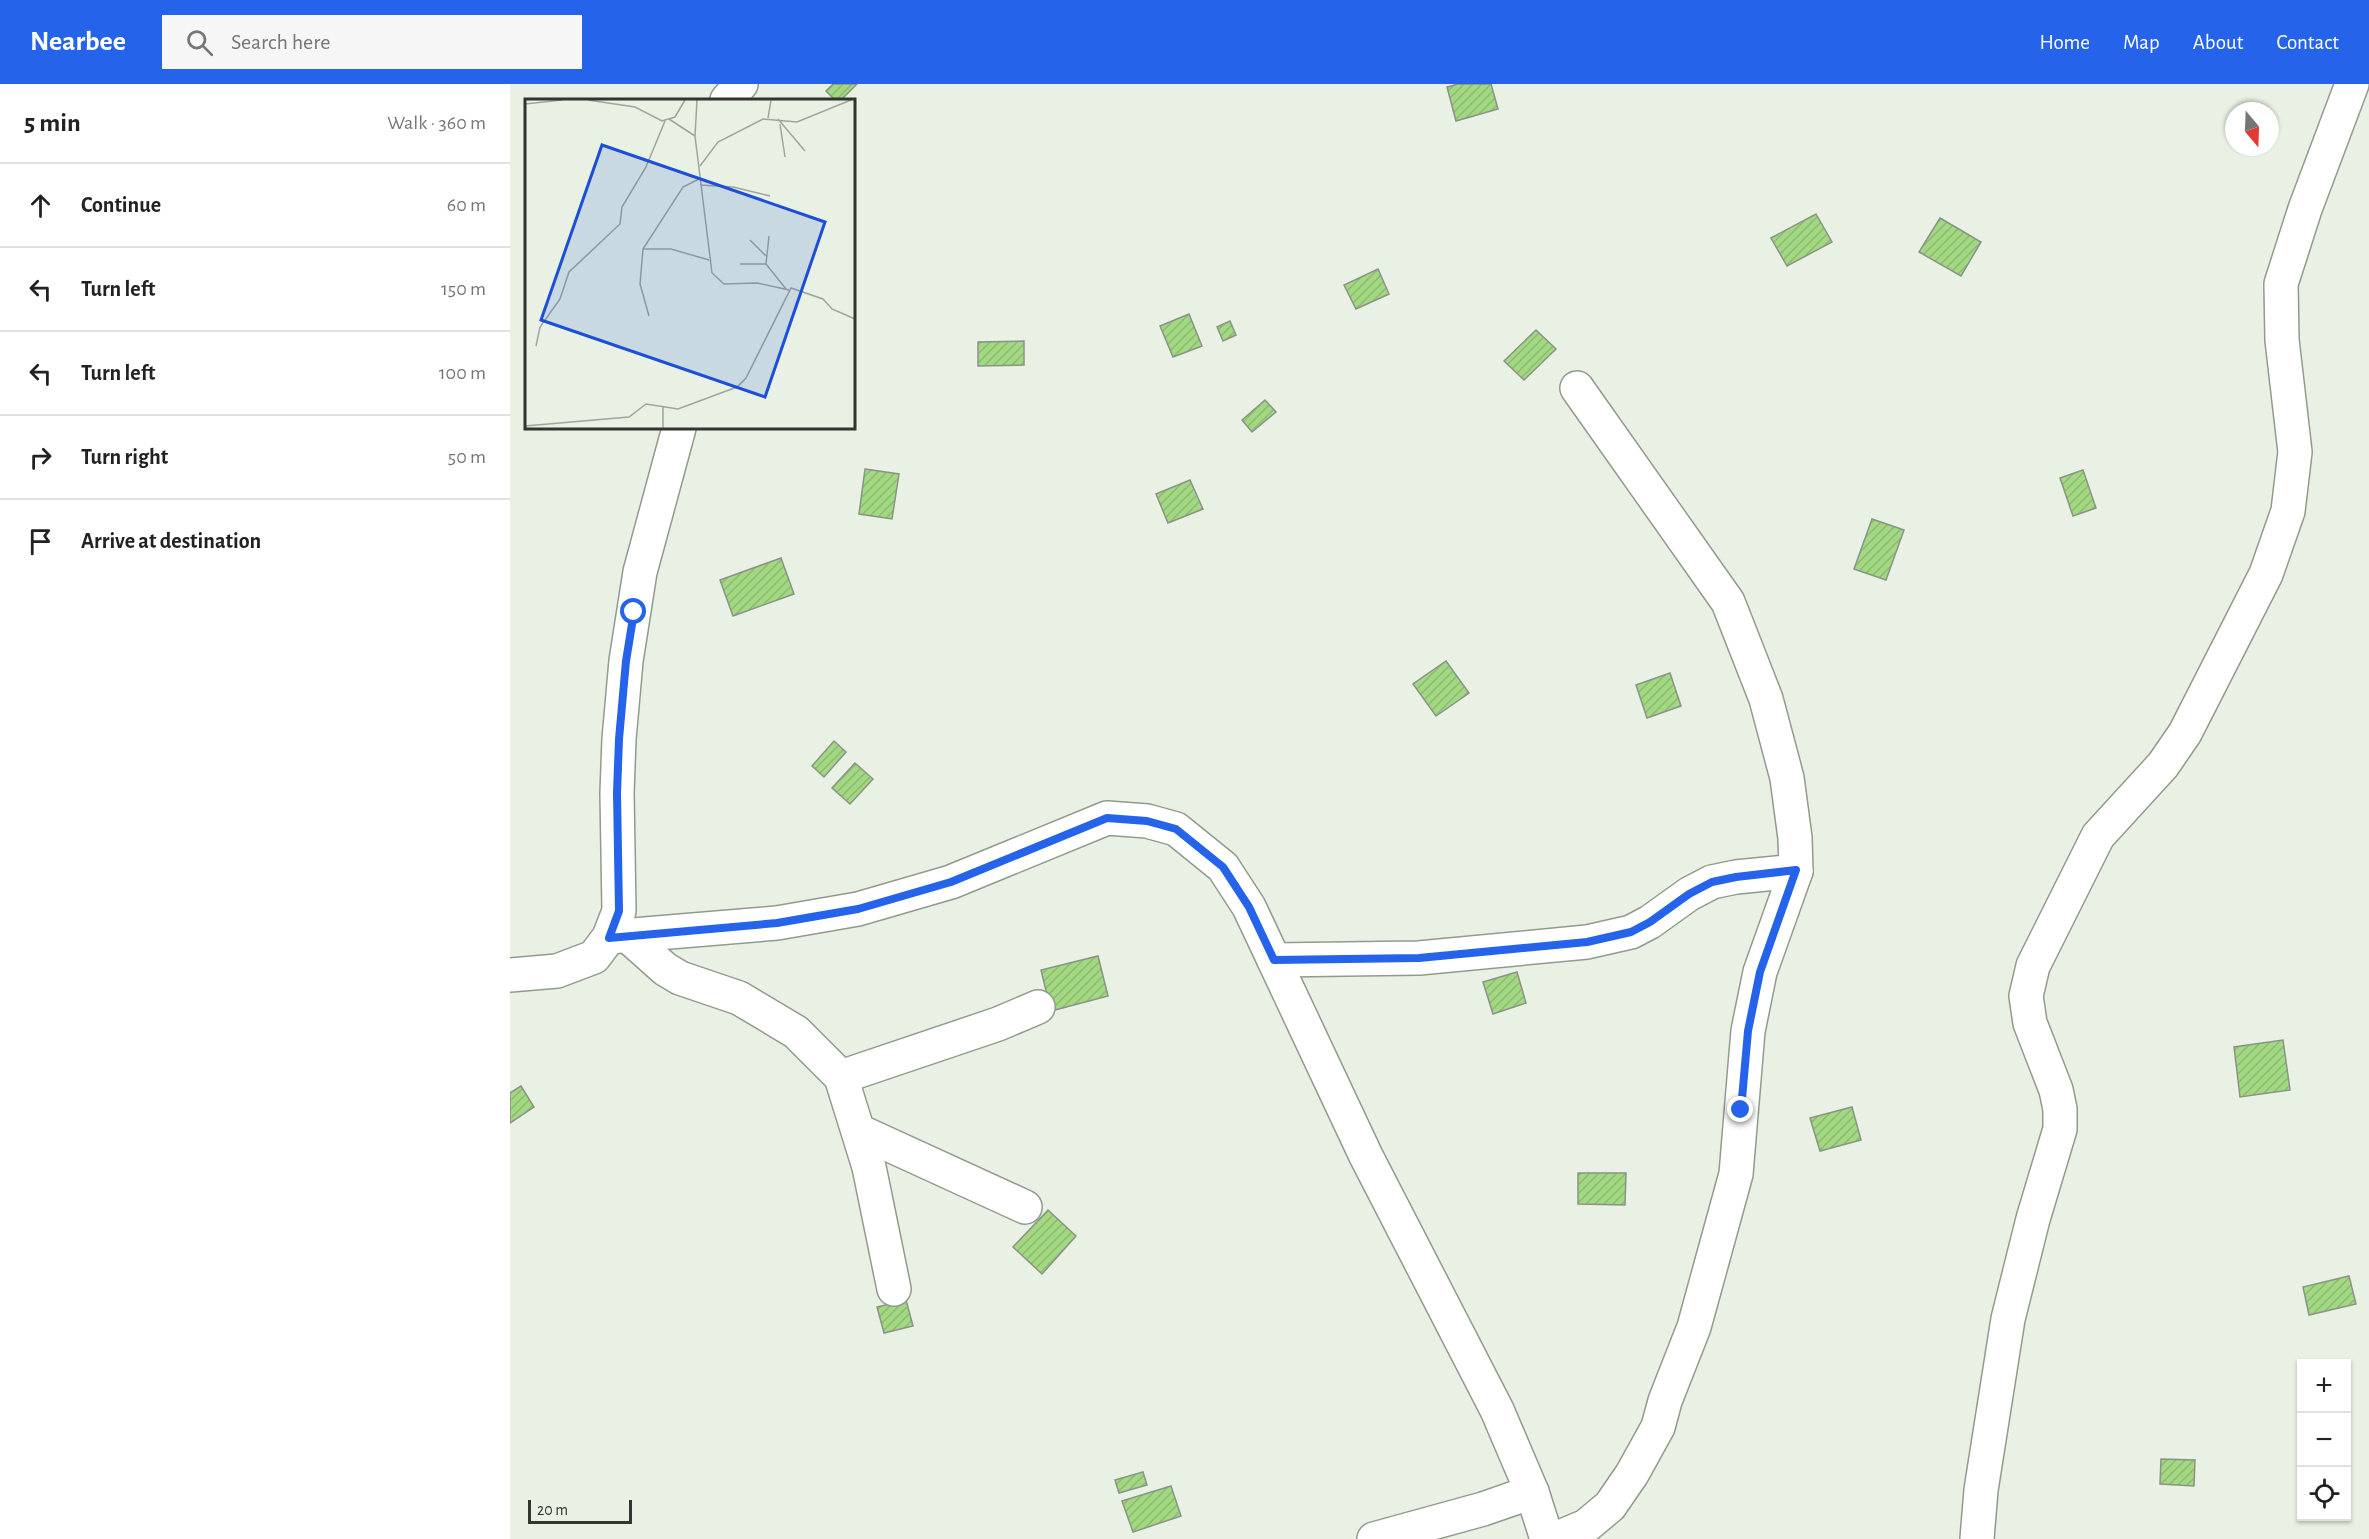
<!DOCTYPE html>
<html lang="en">
<head>
<meta charset="utf-8">
<style>
	body { margin:0; font-family:"Alegreya Sans",sans-serif; background:#f6f6f6; color:#222 }
	.controls { position:absolute; right:18px; bottom:18px; display:grid; overflow:hidden; border-radius:0px; box-shadow:0 2px 4px #0004 }
	.controls button { width:54px; height:54px; display:grid; place-items:center; padding:0; border:0; border-bottom:2px solid #e0e0e0; background:#fff; color:#222; font:30px sans-serif }
	.compass { position:absolute; left:1715px; top:18px; width:54px; height:54px; border-radius:50%; background:#fff; box-shadow:0 2px 4px #0004; rotate:161deg }
	.scale { position:absolute; left:18px; bottom:15px; width:104px; box-sizing:border-box; padding-left:6px; border:3px solid #31342f; border-top:0; font-size:16px; line-height:21px; white-space:nowrap; color:#31342f; -webkit-text-stroke:4px #e8f1e4; paint-order:stroke }
	.stop { position:absolute; width:18px; height:18px; margin:-14px; border:4px solid #2563eb; border-radius:50%; background:#fff }
	.stop.end { background:#2563eb; border-color:#fff; box-shadow:0 2px 6px #0008 }
	.list { margin:0; padding:0; list-style:none }
	h2 { display:flex; justify-content:space-between; align-items:center; height:78px; margin:0; padding:0 24px; font-size:26px }
	h2 small { font-size:20px; font-weight:400; color:#767676 }
	.list li { display:grid; grid-template-columns:39px 1fr auto; gap:18px; align-items:center; box-sizing:border-box; height:84px; padding:0 24px; border-top:2px solid #e0e0e0 }
	.list b { display:block; font-size:22px; white-space:nowrap }
	.list em { font-size:20px; font-style:normal; color:#767676 }
	.icon { flex:none; width:33px; height:33px; fill:none; stroke:currentColor; stroke-width:2; stroke-linecap:round; stroke-linejoin:round }
	.map { position:relative; flex:none; width:1859px; height:1455px; overflow:hidden }
	header { display:flex; align-items:center; gap:36px; box-sizing:border-box; height:84px; padding:0 30px; background:#2563eb; color:#fff }
	header strong { font-size:28px }
	nav { display:flex; gap:33px; margin-inline-start:auto; font-size:21px }
	.search { width:420px; height:54px; background:#f6f6f6; display:flex; align-items:center; gap:15px; box-sizing:border-box; padding:0 21px; border-radius:0px; color:#767676; font-size:22px }
	main { display:flex }
	aside { flex:1; background:#fff }
	.map>svg:first-child { display:block }
	.building { fill:url(#building-hatch); stroke:#8b9387; stroke-width:1.5 }
	.lines { fill:none; stroke-linecap:round; stroke-linejoin:round }
	.street-casing { stroke:#929a8e; stroke-width:36 }
	.street { stroke:#fff; stroke-width:33 }
	.route { stroke:#2563eb; stroke-width:8 }
	.inset-road { fill:none; stroke:#9fa59c; stroke-width:1.5 }
	.view { fill:#1d4ed8; fill-opacity:0.15; stroke:#1d4ed8; stroke-width:3 }
	.inset-edge { fill:none; stroke:#31342f; stroke-width:3 }
</style>
</head>
<body>
<header>
<strong>Nearbee</strong>
<div class="search"><svg class="icon" aria-label="search" viewBox="0 0 24 24"><circle cx="10" cy="10" r="6"/><path d="M15 15l6 6"/></svg>Search here</div>
<nav><a>Home</a><a>Map</a><a>About</a><a>Contact</a></nav>
</header>
<main>
<aside>
<h2>5 min<small>Walk · 360 m</small></h2>
<ul class="list">
<li><svg class="icon" aria-label="ahead" viewBox="0 0 24 24"><path d="M12 20V5M6 11l6-6 6 6"/></svg><div><b>Continue</b></div><em>60 m</em></li>
<li><svg class="icon" aria-label="left" viewBox="0 0 24 24"><path d="M17 20v-9H6M10 6l-5 5 5 5"/></svg><div><b>Turn left</b></div><em>150 m</em></li>
<li><svg class="icon" aria-label="left" viewBox="0 0 24 24"><path d="M17 20v-9H6M10 6l-5 5 5 5"/></svg><div><b>Turn left</b></div><em>100 m</em></li>
<li><svg class="icon" aria-label="right" viewBox="0 0 24 24"><path d="M7 20v-9h11M14 6l5 5-5 5"/></svg><div><b>Turn right</b></div><em>50 m</em></li>
<li><svg class="icon" aria-label="arrive" viewBox="0 0 24 24"><path d="M6 21V4h12l-3 4 3 4H6"/></svg><div><b>Arrive at destination</b></div></li>
</ul>
</aside>
<div class="map">
<svg width="1859" height="1455" viewBox="0 0 1859 1455">
	<defs>
		<pattern id="building-hatch" width="6" height="6" patternUnits="userSpaceOnUse" patternTransform="scale(1.5)"><rect width="6" height="6" fill="#a2d881"/><path d="M-1 1l2-2M0 6l6-6M5 7l2-2" fill="none" stroke="#8cba70"/></pattern>
	</defs>
	<rect width="100%" height="100%" fill="#e8f1e4"/>
	<g class="building">
		<path d="M323 0H347L331 16H325L316 7Z"/>
		<path d="M948 0H981L988 25 946 37 937 3Z"/>
		<path d="M1306 130 1322 158 1277 182 1261 154Z"/>
		<path d="M1430 134 1471 158 1451 192 1409 168Z"/>
		<path d="M868 185 879 210 846 225 834 201Z"/>
		<path d="M679 230 692 262 663 273 650 242Z"/>
		<path d="M720 237 726 251 713 257 707 243Z"/>
		<path d="M1026 246 1046 265 1014 296 994 277Z"/>
		<path d="M514 257V281L468 282V258Z"/>
		<path d="M755 316 766 328 742 348 732 336Z"/>
		<path d="M355 385 389 390 382 435 349 430Z"/>
		<path d="M1573 386 1586 424 1563 432 1550 394Z"/>
		<path d="M680 396 693 425 658 439 646 410Z"/>
		<path d="M1362 435 1394 446 1376 496 1344 485Z"/>
		<path d="M271 474 284 510 223 532 210 496Z"/>
		<path d="M936 577 959 609 926 632 903 600Z"/>
		<path d="M1160 589 1171 622 1137 634 1126 601Z"/>
		<path d="M324 657 336 668 314 693 302 682Z"/>
		<path d="M345 679 363 695 340 720 322 704Z"/>
		<path d="M588 872 598 912 541 927 531 886Z"/>
		<path d="M1007 888 1016 919 983 930 973 898Z"/>
		<path d="M1773 956 1780 1006 1730 1013 1724 963Z"/>
		<path d="M11 1002 24 1023 0 1039V1009Z"/>
		<path d="M1342 1023 1351 1056 1310 1067 1300 1034Z"/>
		<path d="M1068 1089H1116L1115 1121 1068 1120Z"/>
		<path d="M538 1126 566 1152 532 1190 503 1163Z"/>
		<path d="M1839 1192 1846 1220 1799 1231 1793 1203Z"/>
		<path d="M396 1216 403 1242 374 1249 367 1223Z"/>
		<path d="M1651 1375 1685 1376 1684 1402 1650 1400Z"/>
		<path d="M633 1388 637 1401 609 1409 605 1396Z"/>
		<path d="M661 1402 671 1432 623 1448 612 1417Z"/>
	</g>
	<g class="lines">
		<g class="street-casing">
			<g id="street">
				<path d="M217 16 231 0"/>
				<path d="M118 852 155 885 170 894 229 914 286 948 331 993 359 1083 384 1205"/>
				<path d="M99 853 267 839 348 825 441 798 597 734 637 737 666 745 713 783 739 823 856 1072 987 1326 1022 1408 1037 1455"/>
				<path d="M764 876 909 874 1077 858 1121 848 1140 838 1179 810 1202 798 1226 793 1286 787"/>
				<path d="M0 891 47 887 84 873 99 853 109 827 107 709 109 655 116 577 130 488 169 344"/>
				<path d="M331 993 488 940 528 923"/>
				<path d="M349 1047 515 1123"/>
				<path d="M864 1455 973 1425 1022 1408"/>
				<path d="M1045 1455 1076 1442 1100 1422 1122 1390 1148 1343 1155 1317 1184 1243 1226 1090 1238 947 1250 888 1286 787 1285 754 1277 694 1256 615 1218 518 1067 304"/>
				<path d="M1467 1455 1471 1406 1498 1235 1523 1135 1550 1045V1025L1546 1006 1520 939 1516 912 1523 882 1588 752 1653 681 1675 649 1756 490 1778 427 1785 368 1772 256 1771 200 1795 125 1842 0"/>
			</g>
		</g>
		<use href="#street" class="street"/>
	</g>
	<g class="lines">
		<path class="route" d="M124 528 116 577 109 655 107 709 109 827 99 854 267 839 348 825 441 798 597 734 637 737 666 745 713 783 739 823 764 876 909 874 1077 858 1121 848 1140 838 1179 810 1202 798 1226 793 1286 786 1250 888 1238 947 1231 1026"/>
	</g>
	<g transform="translate(15 15)">
		<rect width="330" height="330" fill="#e8f1e4"/>
		<path class="inset-road" d="M63 1 110 8 137 22 150 18 160 1M172 1 170 37 187 174 199 185 232 184 264 191M0 5 37 1M243 19 246 1M144 20 170 37M253 20 280 52M255 25 260 58M175 67 193 43 238 20 272 23 326 1M175 86 208 88 245 97M244 137 241 165 261 190M225 141 241 157M118 150H146L184 161M215 165H241M124 217 115 185 118 150 158 88 176 79M11 247 15 228 35 200 44 173 95 125 97 108 121 68 140 22M0 327 104 318 121 305 153 310 212 288 221 279 266 189 298 200 307 210 330 220M138 329V308"/>
		<path class="view" d="M77 46 300 123 240 298 16 221Z"/>
		<rect width="330" height="330" class="inset-edge"/>
	</g>
</svg>
<div class="controls">
<button>+</button>
<button>−</button>
<button><svg class="icon" aria-label="locate" viewBox="0 0 24 24"><circle cx="12" cy="12" r="6"/><path d="M12 2v4M12 18v4M2 12h4M18 12h4"/></svg></button>
</div>
<svg class="compass" viewBox="-18 -18 36 36"><path d="M0-13l5 13h-10z" fill="#e53935"/><path d="M0 13l5-13h-10z" fill="#767676"/></svg>
<div class="scale">20 m</div>
<div class="stop" style="left:124px;top:528px"></div>
<div class="stop end" style="left:1231px;top:1026px"></div>
</div>
</main>
</body>
</html>
